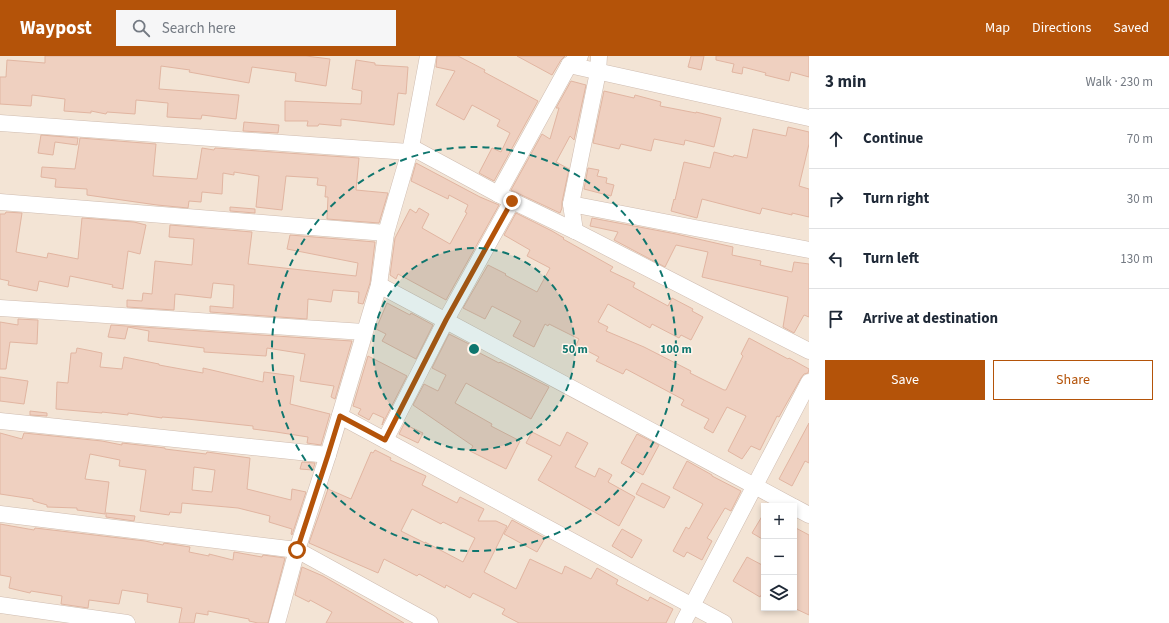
<!DOCTYPE html>
<html lang="en">
<head>
<meta charset="utf-8">
<style>
	body { margin:0; font-family:"Source Sans 3",sans-serif; background:#f6f6f7; color:#1f2937 }
	.controls { position:absolute; right:12px; bottom:12px; display:grid; overflow:hidden; border-radius:0px; box-shadow:0 2px 6px #0003 }
	.controls button { width:36px; height:36px; display:grid; place-items:center; padding:0; border:0; border-bottom:1px solid #e0e1e3; background:#fff; color:#1f2937; font:20px sans-serif }
	.stop { position:absolute; width:12px; height:12px; margin:-9px; border:3px solid #b45309; border-radius:50%; background:#fff }
	.stop.end { background:#b45309; border-color:#fff; box-shadow:0 1px 4px #0008 }
	.list { margin:0; padding:0; list-style:none }
	h2 { display:flex; justify-content:space-between; align-items:center; height:52px; margin:0; padding:0 16px; font-size:17px }
	h2 small { font-size:13px; font-weight:400; color:#747a83 }
	.list li { display:grid; grid-template-columns:26px 1fr auto; gap:12px; align-items:center; box-sizing:border-box; height:60px; padding:0 16px; border-top:1px solid #e0e1e3 }
	.list b { display:block; font-size:15px; white-space:nowrap }
	.list em { font-size:13px; font-style:normal; color:#747a83 }
	.actions { display:flex; gap:8px; padding:12px 16px }
	.actions a { flex:1; padding:9px 0; border:1px solid #b45309; border-radius:0px; text-align:center; font-size:14px; color:#b45309 }
	.actions .main { background:#b45309; color:#fff }
	.icon { flex:none; width:22px; height:22px; fill:none; stroke:currentColor; stroke-width:2; stroke-linecap:round; stroke-linejoin:round }
	.map { position:relative; flex:none; width:809px; height:567px; overflow:hidden }
	header { display:flex; align-items:center; gap:24px; box-sizing:border-box; height:56px; padding:0 20px; background:#b45309; color:#fff }
	header strong { font-size:19px }
	nav { display:flex; gap:22px; margin-inline-start:auto; font-size:14px }
	.search { width:280px; height:36px; background:#f6f6f7; display:flex; align-items:center; gap:10px; box-sizing:border-box; padding:0 14px; border-radius:0px; color:#747a83; font-size:15px }
	main { display:flex }
	aside { flex:1; background:#fff }
	.map>svg:first-child { display:block }
	.residential { fill:#f3e4d5; fill-rule:evenodd }
	.building { fill:#efd0c0; stroke:#e1b5a1; fill-rule:evenodd }
	.lines { fill:none; stroke-linecap:round; stroke-linejoin:round }
	.minor-casing { stroke:#cfbcb0; stroke-width:17 }
	.minor { stroke:#fff; stroke-width:16 }
	.route { stroke:#b45309; stroke-width:5 }
	.ring { fill:none; stroke:#0f766e; stroke-width:2; stroke-dasharray:7 5 }
	.centre { fill:#0f766e; stroke:#fef6ed; stroke-width:2 }
	.ring-label { font-size:12px; text-anchor:middle; font-weight:bold; fill:#0f766e; stroke:#fef6ed; stroke-width:3; stroke-linejoin:round; paint-order:stroke }
</style>
</head>
<body>
<header>
<strong>Waypost</strong>
<div class="search"><svg class="icon" aria-label="search" viewBox="0 0 24 24"><circle cx="10" cy="10" r="6"/><path d="M15 15l6 6"/></svg>Search here</div>
<nav><a>Map</a><a>Directions</a><a>Saved</a></nav>
</header>
<main>
<div class="map">
<svg width="809" height="567" viewBox="0 0 809 567">
	<rect width="100%" height="100%" fill="#fbf2e7"/>
	<path class="residential" d="M0 0H809V567H0ZM764 450H794V552H764Z"/>
	<g class="building">
		<path d="M45 0H306L330 3 326 30 295 25 296 17 252 11 249 27 189 16 190 14 161 10 159 33 239 39 236 63 202 59 201 63 167 61 168 47 136 44 135 58 107 56 106 58 91 55V57L64 55 65 43 32 39 31 50 0 48V21H6L7 4 45 7Z"/>
		<path d="M437 0H458L485 14 484 16 538 45 494 125 479 117 492 92 501 96 510 77 497 70 500 64 472 49 464 64 436 49 455 15 436 11Z"/>
		<path d="M517 0H565L561 4 552 19Z"/>
		<path d="M691 0H704L701 14 688 11Z"/>
		<path d="M716 0H809V21L791 16 789 25 765 19 766 17 743 11 742 18 732 16 734 8 716 4Z"/>
		<path d="M356 4 375 7V9L408 11 406 38 398 37 394 69 341 63V70L319 68 318 70H307L308 65H285V45L361 48 362 35 352 33Z"/>
		<path d="M571 25 586 29 574 84 570 80 556 106 569 113 562 146V152L560 157 511 134 542 78 550 83 559 52H556Z"/>
		<path d="M604 35 634 42 635 39 661 46 660 50 696 57V56L721 62 714 91 685 84 684 89 654 83 651 95 621 88 619 93 593 87Z"/>
		<path d="M244 66 279 69 278 77 243 75Z"/>
		<path d="M788 71 809 76V88L799 130 809 133V161L792 157V159L762 152 760 158 702 143 697 162 671 155 674 143 675 144 684 106 710 112 714 96 733 101 734 99 747 102 753 73 786 80Z"/>
		<path d="M41 79 78 82 77 89 55 86 53 99 38 97Z"/>
		<path d="M80 82 156 88 153 120 197 123 202 92 214 94 215 92 359 102 356 134 388 137 379 167 327 163 328 141H325L326 130 317 129 318 122 286 120 282 154 256 151 259 120 234 116V119L223 117 222 138 202 136 201 146 189 145 188 152 157 149 87 139V133L55 131 56 123 41 121 42 111 75 113Z"/>
		<path d="M416 107 480 141 499 149 446 244 398 218 396 223 390 219 395 182 410 153 416 157 419 152 429 158 422 172 450 188 467 157 465 156 468 149 449 139 448 143 411 125Z"/>
		<path d="M588 112 599 114 597 120 607 122 606 127 614 129 611 140 584 133Z"/>
		<path d="M230 151 255 153V157L230 155Z"/>
		<path d="M6 156 22 157 16 196 47 202 48 197 78 203 82 162 134 166 146 169 140 198 128 195 123 233 112 231 113 229 70 220 68 231 39 225 37 235 8 229 9 225 0 223V158H5Z"/>
		<path d="M516 157 552 175 564 182 563 183 613 211 610 215 635 227 633 231 668 250 672 242 693 253 692 255 703 261 691 284 681 279 679 282 652 268 650 272 608 248 598 266 608 271 606 275 644 291 691 315 690 317 724 334H726L743 300 741 298 749 282 788 303 789 302 809 313 808 317 804 318 801 322 784 352 779 361 777 360 760 394 751 390 742 403 728 395 746 360 727 351 713 377 704 372 709 363 681 349 684 344 626 313 623 318 596 305 599 301 576 289 579 283 549 268 548 270 545 268 534 291 513 280 521 265 492 250 485 263 463 252 488 209 506 218 505 219 537 236 550 212 527 200 530 194 504 179Z"/>
		<path d="M592 162 676 178 733 191 732 199 761 205 760 209 792 216 794 206 809 208V261L804 259 794 277 783 271 788 241 702 221 708 196 676 189 665 211 614 184 618 176 590 170Z"/>
		<path d="M170 169 252 176 248 208 356 220 358 207 287 193 290 179 375 186 370 227 363 248 358 247 359 236 333 234 331 246 308 243 307 263 210 256V250L233 252 234 229 213 227 211 242 175 238 174 254 127 251V244L142 245 143 237 152 238 155 205 192 209 194 183 169 181Z"/>
		<path d="M387 247 410 259 411 257 433 269 416 303 382 285 386 278 376 273Z"/>
		<path d="M18 263 38 264 37 288 10 286 6 313H0V266L18 269Z"/>
		<path d="M111 269 336 284 352 285 335 343 331 341 334 330 300 325 305 298 267 292 266 300 204 296V292L148 285 149 275 128 271 125 283 108 281Z"/>
		<path d="M449 278 473 290 472 293 499 307 500 306 549 331 531 363 466 327 455 347 492 368 491 370 520 385 506 413 470 395 473 390 413 349 424 328 438 335 446 319 432 312Z"/>
		<path d="M77 292 102 297 100 311 122 313 124 301 159 308V309L203 317V312L263 326 264 316 294 320 290 348 330 358 321 389 307 387 308 381 276 376 253 373V370L187 363 162 361V362L128 357V359L102 356V357L56 353 57 326 68 327 71 297H76Z"/>
		<path d="M368 300 407 320 382 369 384 362 373 357 369 364 358 358 361 353 353 350Z"/>
		<path d="M0 321 28 325 24 348 0 345Z"/>
		<path d="M30 355 47 357V360L30 359Z"/>
		<path d="M809 367V407L805 405 792 430 779 423Z"/>
		<path d="M404 368 423 377 418 387 399 378Z"/>
		<path d="M532 376 560 390 567 376 588 387 575 411 595 421 599 412 612 419 608 426 635 441 619 470 538 424 552 400 526 387Z"/>
		<path d="M0 377 22 383 24 377 102 385 122 389V387L165 392V393L206 398 207 396 250 402 247 433 291 444 292 433 306 436 292 479 291 478 292 473 269 466 270 460 238 452 182 447 181 457 170 456 169 459 140 455 146 414 119 410 120 404 90 398 85 423 109 426 105 458 77 454V452L47 451V449L33 445V443L0 438ZM194 411 215 414 212 436 192 434Z"/>
		<path d="M637 378 659 389 643 419 621 407Z"/>
		<path d="M375 394 391 402 390 404 426 420 422 429 457 447 460 441 484 453 478 465H496L507 470 484 516 516 533 530 503 562 518 565 510 591 523 597 512 618 524 616 528 648 545 650 541 673 553 666 567H519L502 558 505 553 473 537 470 542 446 529 445 532 419 518 417 520 384 503 378 517 309 487 328 433 351 443 371 396 373 397ZM412 453 441 468 443 466 475 482 463 506 425 486V487L401 475Z"/>
		<path d="M687 405 712 419V420L741 435 731 455 725 452 707 482 712 485 702 504 687 496 684 501 673 495 686 471 689 473 703 448 673 432Z"/>
		<path d="M302 406 315 407 313 414 300 413Z"/>
		<path d="M642 427 670 441 664 452 636 438Z"/>
		<path d="M106 457 135 460 134 465 106 461Z"/>
		<path d="M764 457V484L752 477Z"/>
		<path d="M512 464 545 482 537 496 504 478Z"/>
		<path d="M0 468 34 474 35 472 145 485 163 489 164 487 190 491 189 496 209 500V498L233 504 234 496 262 501 263 499 285 502 268 567H258L249 565V563L208 555V559L196 557 194 567H179L182 552 147 546 148 538 122 534 119 548 89 544 88 552 61 548 62 540 31 535 30 537 9 532 11 521 0 519Z"/>
		<path d="M794 471 809 479V559L794 552Z"/>
		<path d="M622 473 642 484 632 502 612 490Z"/>
		<path d="M747 501 764 510V534L760 541 733 525Z"/>
		<path d="M302 511 323 520 404 567H326L332 556 310 544 309 546 295 539Z"/>
	</g>
	<g class="lines">
		<g class="minor-casing">
			<g id="minor">
				<path d="M569 9 809 62"/>
				<path d="M0 67 409 96"/>
				<path d="M411 91 498 138 575 175 809 295"/>
				<path d="M498 138 569 9 580 0"/>
				<path d="M0 146 386 177"/>
				<path d="M571 148 598 16 599 0"/>
				<path d="M575 175 571 148 809 194"/>
				<path d="M379 229 792 450"/>
				<path d="M0 252 364 276"/>
				<path d="M340 360 724 567"/>
				<path d="M0 365 328 399"/>
				<path d="M385 384 446 264 512 145"/>
				<path d="M794 451 809 459"/>
				<path d="M0 458 297 494 430 567"/>
				<path d="M0 549 127 567"/>
				<path d="M277 567 297 494 328 399 379 229 386 177 411 91 428 0"/>
				<path d="M683 567 809 326"/>
			</g>
		</g>
		<use href="#minor" class="minor"/>
	</g>
	<g class="lines">
		<path class="route" d="M297 494 328 399 340 360 385 384 446 264 512 145"/>
	</g>
	<circle cx="474" cy="293" r="101" fill="#0f766e" fill-opacity=".12"/>
	<g class="ring">
		<circle cx="474" cy="293" r="101"/>
		<circle cx="474" cy="293" r="202"/>
	</g>
	<circle cx="474" cy="293" r="6" class="centre"/>
	<g class="ring-label">
		<text x="575" y="297">50 m</text>
		<text x="676" y="297">100 m</text>
	</g>
</svg>
<div class="controls">
<button>+</button>
<button>−</button>
<button><svg class="icon" aria-label="layers" viewBox="0 0 24 24"><path d="M12 4l9 5-9 5-9-5zM3 14l9 5 9-5"/></svg></button>
</div>
<div class="stop" style="left:297px;top:494px"></div>
<div class="stop end" style="left:512px;top:145px"></div>
</div>
<aside>
<h2>3 min<small>Walk · 230 m</small></h2>
<ul class="list">
<li><svg class="icon" aria-label="ahead" viewBox="0 0 24 24"><path d="M12 20V5M6 11l6-6 6 6"/></svg><div><b>Continue</b></div><em>70 m</em></li>
<li><svg class="icon" aria-label="right" viewBox="0 0 24 24"><path d="M7 20v-9h11M14 6l5 5-5 5"/></svg><div><b>Turn right</b></div><em>30 m</em></li>
<li><svg class="icon" aria-label="left" viewBox="0 0 24 24"><path d="M17 20v-9H6M10 6l-5 5 5 5"/></svg><div><b>Turn left</b></div><em>130 m</em></li>
<li><svg class="icon" aria-label="arrive" viewBox="0 0 24 24"><path d="M6 21V4h12l-3 4 3 4H6"/></svg><div><b>Arrive at destination</b></div></li>
</ul>
<div class="actions"><a class="main">Save</a><a>Share</a></div>
</aside>
</main>
</body>
</html>
